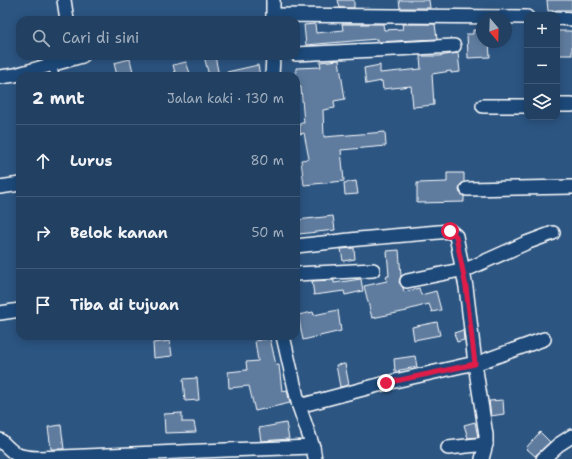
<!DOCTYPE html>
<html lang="id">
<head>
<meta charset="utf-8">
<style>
	body { margin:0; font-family:"Shantell Sans",sans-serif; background:#2d4b6b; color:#f1f3f6 }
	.controls { position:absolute; right:12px; top:12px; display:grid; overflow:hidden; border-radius:8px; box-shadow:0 2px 10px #0003 }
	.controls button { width:36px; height:36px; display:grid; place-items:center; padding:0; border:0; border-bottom:1px solid #3e5977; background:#214062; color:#f1f3f6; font:20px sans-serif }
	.compass { position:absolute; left:476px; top:12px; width:36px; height:36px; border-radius:50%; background:#214062; box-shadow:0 2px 10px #0003; rotate:161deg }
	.stop { position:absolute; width:12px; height:12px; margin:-9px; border:3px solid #e11d48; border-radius:50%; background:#fff }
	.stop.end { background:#e11d48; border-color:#fff; box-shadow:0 1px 4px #0008 }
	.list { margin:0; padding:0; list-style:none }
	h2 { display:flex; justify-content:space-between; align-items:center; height:52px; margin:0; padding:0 16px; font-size:17px }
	h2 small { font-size:13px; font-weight:400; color:#a2afbe }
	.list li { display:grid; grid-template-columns:26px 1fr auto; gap:12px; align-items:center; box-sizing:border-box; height:72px; padding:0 16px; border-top:1px solid #3e5977 }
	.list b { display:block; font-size:15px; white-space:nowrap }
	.list em { font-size:13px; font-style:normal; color:#a2afbe }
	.icon { flex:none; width:22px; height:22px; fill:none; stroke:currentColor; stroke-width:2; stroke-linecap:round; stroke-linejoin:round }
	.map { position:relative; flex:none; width:572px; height:459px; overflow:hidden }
	.search { position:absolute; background:#214062; box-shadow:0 2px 10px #0003; left:16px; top:16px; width:284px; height:44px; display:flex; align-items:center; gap:10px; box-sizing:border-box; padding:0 14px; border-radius:12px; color:#a2afbe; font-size:15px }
	.panel { position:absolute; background:#214062; box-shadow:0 2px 10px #0003; left:16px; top:72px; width:284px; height:268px; border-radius:12px }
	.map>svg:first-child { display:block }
	.building { fill:#5e7c9f; stroke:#fff }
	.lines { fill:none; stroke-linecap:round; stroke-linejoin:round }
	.service-casing { stroke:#fff; stroke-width:10 }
	.minor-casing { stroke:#fff; stroke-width:16 }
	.service { stroke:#1f4a7a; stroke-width:7 }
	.minor { stroke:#1f4a7a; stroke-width:13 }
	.route { stroke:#e11d48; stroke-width:5 }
</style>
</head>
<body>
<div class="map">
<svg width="572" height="459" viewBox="0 0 572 459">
	<rect width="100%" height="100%" fill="#2c5582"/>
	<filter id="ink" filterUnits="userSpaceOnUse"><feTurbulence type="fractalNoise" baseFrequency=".025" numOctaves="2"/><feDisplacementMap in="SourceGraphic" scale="8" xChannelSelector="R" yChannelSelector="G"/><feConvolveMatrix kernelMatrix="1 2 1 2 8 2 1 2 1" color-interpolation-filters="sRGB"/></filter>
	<g filter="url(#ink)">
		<g class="building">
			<path d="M338 0H354V8H340Z"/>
			<path d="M399 0H429L430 8H400Z"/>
			<path d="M547 0H572V10H558L548 11Z"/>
			<path d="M315 24 316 33 343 30 342 24H383L384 30 403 29 402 24H435L437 39 377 42V39L306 45 304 25Z"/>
			<path d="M473 30H482V42H489L490 57 468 58 467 34H473Z"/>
			<rect x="557" y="31" width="15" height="24"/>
			<path d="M458 53 460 72 451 73V71L432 74 434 105 413 107 411 86 383 89 382 81 366 84 364 68 380 65V73L421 69 420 56H439Z"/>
			<path d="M204 56H215L219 76H209Z"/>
			<path d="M130 59 134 76H117L114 63Z"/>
			<path d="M339 60 345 99 334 101 335 108 323 110 324 137 385 132 386 146 341 150 344 181 304 185 301 160 309 159 304 133 300 134V123H304L301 87H296V68L321 67 320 62Z"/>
			<path d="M186 62 191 76H176L173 65Z"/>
			<path d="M258 65 260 76H228L227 72Z"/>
			<path d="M447 173H464V182L460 185 459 190 460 193 464 196V202L417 203V183L447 182Z"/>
			<path d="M356 181 358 194 345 195 344 183Z"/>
			<path d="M333 216 335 230 299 234 297 220Z"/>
			<path d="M354 248 355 259 343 261 341 249Z"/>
			<path d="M399 250 401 276 399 282 403 288 404 292 419 288 421 295 436 291 441 310 432 312 429 304 407 310V311L372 318 364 286 387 281 386 276H389L387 251Z"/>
			<path d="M361 279 363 291 345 295 344 291 314 295 312 281 334 280V283Z"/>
			<path d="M338 310 341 331 303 340 298 315 313 312 314 315Z"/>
			<path d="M437 322 440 335 414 340 412 327Z"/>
			<path d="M463 330 464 340 457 342 454 333Z"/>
			<path d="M270 338 276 365H279L282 391 287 390 290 403 255 411 249 386 229 388 228 372 247 370 246 362 258 361 255 341Z"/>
			<path d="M170 341 172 356 154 358 153 343Z"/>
			<path d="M415 356 417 367 395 371 394 359Z"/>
			<path d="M345 364 349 385 340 387 336 365Z"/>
			<path d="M197 378 199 400 185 401 183 379Z"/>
			<path d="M503 400 504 414 491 416 489 401Z"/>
			<path d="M182 413V422H194L196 432 165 433 164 414Z"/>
			<path d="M475 422 478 437 468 438 464 425Z"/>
			<path d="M286 423 289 439 261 441 259 428Z"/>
			<path d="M61 425 64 449H51L48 427Z"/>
			<path d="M540 432 550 442 535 456 526 448Z"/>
		</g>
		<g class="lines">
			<g class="service-casing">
				<path id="service" d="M52 64 55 76"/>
			</g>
			<g class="minor-casing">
				<g id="minor">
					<path d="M64 0 67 20"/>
					<path d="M273 15 527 17"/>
					<path d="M557 18 572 19"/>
					<path d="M273 20V0"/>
					<path d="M296 54 454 46"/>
					<path d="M272 76 273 56"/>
					<path d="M0 77 15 75 82 56"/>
					<path d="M557 105H572"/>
					<path d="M483 106H527"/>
					<path d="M0 187 20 184"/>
					<path d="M467 189 572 187"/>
					<path d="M296 246 359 239 450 231 456 236 466 287 475 363 386 383 299 406"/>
					<path d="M296 274 373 270"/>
					<path d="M407 281 470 268 526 243 553 233"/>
					<path d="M0 313 20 310"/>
					<path d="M283 336 299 406 313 447 315 459"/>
					<path d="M0 440C15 455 16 457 38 458L226 450 313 447"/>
					<path d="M448 448 486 444"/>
					<path d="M482 459 486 444V435L475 364 544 339"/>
					<path d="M543 459 558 445 572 436"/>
				</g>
			</g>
			<use href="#service" class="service"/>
			<use href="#minor" class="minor"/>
		</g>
	</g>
	<g class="lines" filter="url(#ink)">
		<path class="route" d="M386 383 475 364 466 287 456 236 450 231"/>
	</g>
</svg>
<div class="controls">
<button>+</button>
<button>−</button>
<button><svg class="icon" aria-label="layers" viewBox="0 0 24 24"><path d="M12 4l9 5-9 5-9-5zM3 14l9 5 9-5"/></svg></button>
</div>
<svg class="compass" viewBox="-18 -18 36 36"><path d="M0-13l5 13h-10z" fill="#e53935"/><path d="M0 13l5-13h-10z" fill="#a2afbe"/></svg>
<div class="stop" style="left:450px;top:231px"></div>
<div class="stop end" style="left:386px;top:383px"></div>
<div class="search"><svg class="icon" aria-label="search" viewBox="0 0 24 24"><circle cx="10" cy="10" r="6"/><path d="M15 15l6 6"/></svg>Cari di sini</div>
<section class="panel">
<h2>2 mnt<small>Jalan kaki · 130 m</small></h2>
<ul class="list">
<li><svg class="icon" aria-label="ahead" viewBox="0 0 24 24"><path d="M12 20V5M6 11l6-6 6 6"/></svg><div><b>Lurus</b></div><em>80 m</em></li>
<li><svg class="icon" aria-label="right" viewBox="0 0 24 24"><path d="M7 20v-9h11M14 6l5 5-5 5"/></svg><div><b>Belok kanan</b></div><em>50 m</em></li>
<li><svg class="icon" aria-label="arrive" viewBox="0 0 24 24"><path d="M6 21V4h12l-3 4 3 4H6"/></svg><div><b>Tiba di tujuan</b></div></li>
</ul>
</section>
</div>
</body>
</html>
